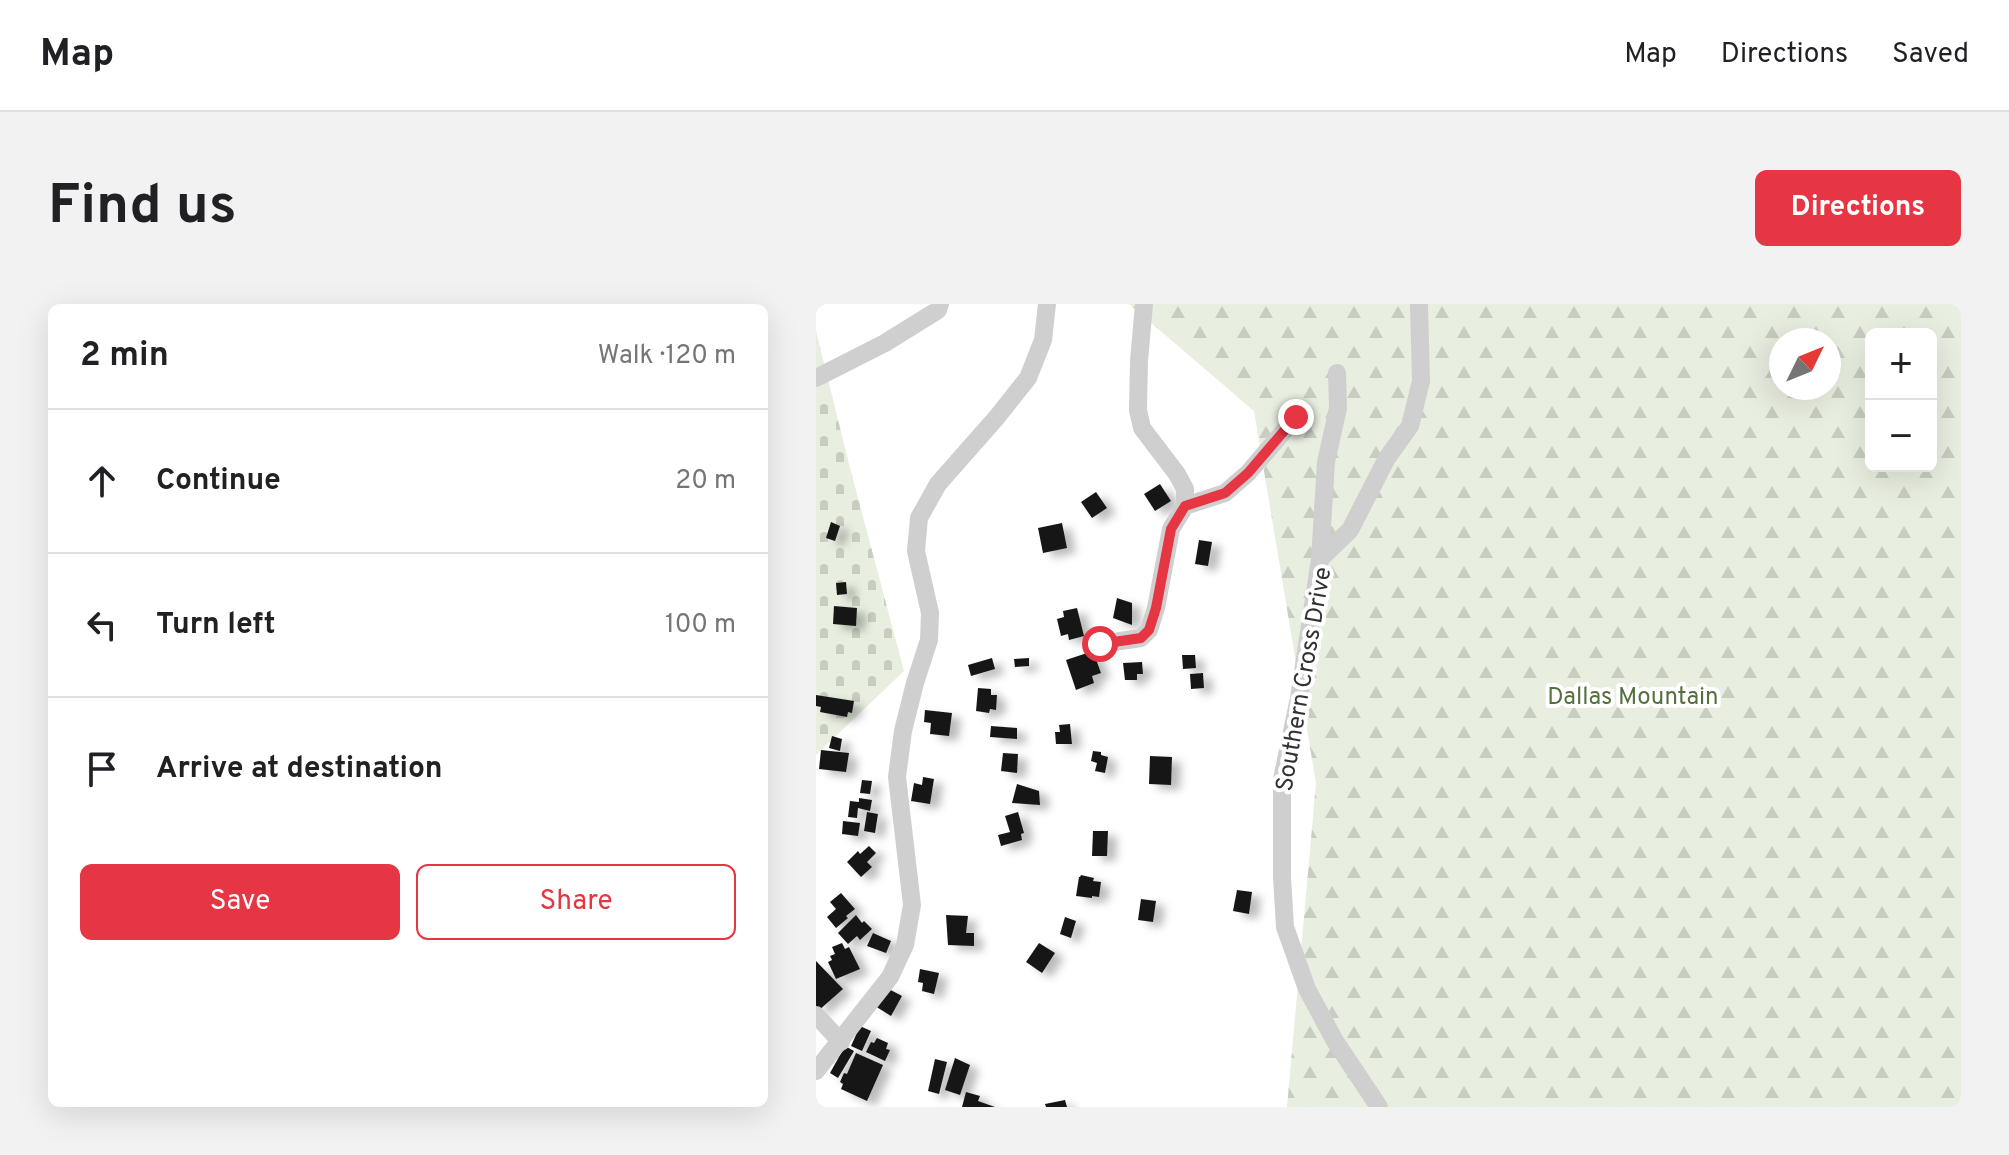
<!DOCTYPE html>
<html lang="en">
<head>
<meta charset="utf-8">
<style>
	body { margin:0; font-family:Overpass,sans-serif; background:#f2f2f2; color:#202124 }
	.controls { position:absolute; right:24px; top:24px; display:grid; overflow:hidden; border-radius:12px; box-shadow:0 8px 32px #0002 }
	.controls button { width:72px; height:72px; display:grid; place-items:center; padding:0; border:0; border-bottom:2px solid #e0e0e0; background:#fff; color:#202124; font:40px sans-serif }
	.compass { position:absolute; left:953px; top:24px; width:72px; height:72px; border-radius:50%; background:#fff; box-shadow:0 8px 32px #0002; rotate:47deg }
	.stop { position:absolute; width:24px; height:24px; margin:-18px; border:6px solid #e63644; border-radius:50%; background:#fff }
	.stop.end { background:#e63644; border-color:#fff; box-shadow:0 2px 8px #0008 }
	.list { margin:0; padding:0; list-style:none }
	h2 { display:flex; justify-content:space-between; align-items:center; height:104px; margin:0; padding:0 32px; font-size:34px }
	h2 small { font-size:26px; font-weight:400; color:#757577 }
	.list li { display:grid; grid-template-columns:52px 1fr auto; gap:24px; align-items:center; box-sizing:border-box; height:144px; padding:0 32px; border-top:2px solid #e0e0e0 }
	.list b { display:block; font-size:30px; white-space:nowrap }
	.list em { font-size:26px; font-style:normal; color:#757577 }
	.actions { display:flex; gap:16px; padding:24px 32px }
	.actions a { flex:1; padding:18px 0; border:2px solid #e63644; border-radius:12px; text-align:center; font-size:28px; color:#e63644 }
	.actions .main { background:#e63644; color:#fff }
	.icon { flex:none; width:44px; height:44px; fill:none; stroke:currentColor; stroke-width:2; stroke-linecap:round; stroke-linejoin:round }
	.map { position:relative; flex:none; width:1145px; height:803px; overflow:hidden; border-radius:12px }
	header { display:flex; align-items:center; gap:48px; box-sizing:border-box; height:112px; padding:0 40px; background:#fff; border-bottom:2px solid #e0e0e0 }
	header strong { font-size:38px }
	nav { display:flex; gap:44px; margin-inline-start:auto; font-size:28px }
	.intro { display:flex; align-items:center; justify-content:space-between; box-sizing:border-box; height:192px; padding:0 48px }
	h1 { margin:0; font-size:56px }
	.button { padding:20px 36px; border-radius:12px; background:#e63644; color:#fff; font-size:28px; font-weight:700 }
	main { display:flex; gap:48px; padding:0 48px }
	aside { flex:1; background:#fff; border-radius:12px; box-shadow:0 8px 32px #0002 }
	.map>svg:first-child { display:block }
	.forest { fill:url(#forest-firs); fill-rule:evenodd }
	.cemetery { fill:url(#cemetery-stones) }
	.building { fill:#191919; filter:url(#shadow) }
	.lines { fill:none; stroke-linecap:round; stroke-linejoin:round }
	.minor { stroke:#cfcfcf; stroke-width:18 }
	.route { stroke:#e63644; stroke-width:10 }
	.labels { text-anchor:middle; stroke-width:8; stroke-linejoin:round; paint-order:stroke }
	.street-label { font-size:24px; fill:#323232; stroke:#fff }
	.park-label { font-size:24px; fill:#556f3e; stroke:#fff }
</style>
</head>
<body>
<header>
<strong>Map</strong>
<nav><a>Map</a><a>Directions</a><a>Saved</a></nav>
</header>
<div class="intro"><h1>Find us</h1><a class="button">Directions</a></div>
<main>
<aside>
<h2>2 min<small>Walk · 120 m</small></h2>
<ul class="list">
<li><svg class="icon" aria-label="ahead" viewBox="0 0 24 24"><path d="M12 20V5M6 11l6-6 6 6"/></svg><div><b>Continue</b></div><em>20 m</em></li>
<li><svg class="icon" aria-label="left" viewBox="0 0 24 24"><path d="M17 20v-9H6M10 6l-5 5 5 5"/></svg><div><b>Turn left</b></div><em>100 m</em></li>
<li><svg class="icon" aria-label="arrive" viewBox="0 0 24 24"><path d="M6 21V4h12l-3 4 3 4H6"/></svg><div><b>Arrive at destination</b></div></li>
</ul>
<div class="actions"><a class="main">Save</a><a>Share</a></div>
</aside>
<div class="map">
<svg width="1145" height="803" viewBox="0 0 1145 803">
	<defs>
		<pattern id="forest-firs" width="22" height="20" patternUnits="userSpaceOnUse" patternTransform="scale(2)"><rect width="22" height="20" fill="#e8eee0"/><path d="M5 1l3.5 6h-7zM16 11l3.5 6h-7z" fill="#c7cdc1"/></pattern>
		<pattern id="cemetery-stones" width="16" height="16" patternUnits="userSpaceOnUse" patternTransform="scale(2)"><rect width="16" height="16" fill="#e8eee0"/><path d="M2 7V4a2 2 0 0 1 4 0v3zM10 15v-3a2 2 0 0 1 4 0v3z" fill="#c7cdc1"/></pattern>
		<filter id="shadow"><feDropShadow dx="9" dy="5" stdDeviation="4" flood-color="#0004"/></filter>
	</defs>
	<rect width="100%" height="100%" fill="#fff"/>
	<path class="forest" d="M313 0H1145V803H471L500 479 438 107ZM1055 30H1115V162H1055ZM965 36H1013V84H965Z"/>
	<path class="cemetery" d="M0 27 33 160 88 367 0 451Z"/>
	<g class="building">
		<path d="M344 180 355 197 339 207 328 190Z"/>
		<path d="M280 188 291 204 276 214 265 198Z"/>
		<path d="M15 218 24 222 19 237 10 234Z"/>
		<path d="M246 219 251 244 227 249 222 224Z"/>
		<path d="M383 236 396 238 392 262 379 260Z"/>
		<path d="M30 278 31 290 21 291 20 279Z"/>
		<path d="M301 294 316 299V321L297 314Z"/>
		<path d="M18 302 41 304 40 322 17 320Z"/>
		<path d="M261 304 268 332 253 336 252 330 245 332 241 315 248 313 247 307Z"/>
		<path d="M277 347 285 369 276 372 278 379 260 386 250 356Z"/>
		<path d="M366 351H379L380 364 367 365Z"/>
		<path d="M176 354 179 365 155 372 152 361Z"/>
		<path d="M213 354V362L199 363 198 355Z"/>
		<path d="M326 358 327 370H321V376H309L307 359Z"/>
		<path d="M387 369 388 384 375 385 374 370Z"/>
		<path d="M162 384 175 385V391H181L180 406 174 405 173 409 160 407Z"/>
		<path d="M0 391 38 397 36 409 32 408 31 413 4 408 5 403 0 402Z"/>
		<path d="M109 406 136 409 133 432 114 430 115 419 108 418Z"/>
		<path d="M254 420 256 440H240L239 428H244L243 421Z"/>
		<path d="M175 422 201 424V435L174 433Z"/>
		<path d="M16 432 26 435 24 447 13 444Z"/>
		<path d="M5 446 33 449 30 468 3 465Z"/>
		<path d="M277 447 285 448V451L292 453 289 469 279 467 281 459 275 457Z"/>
		<path d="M187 449 202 450 201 469 185 467Z"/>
		<path d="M334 452 356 453 355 481 333 480Z"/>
		<path d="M107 473 118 475 114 500 95 497 98 479 106 481Z"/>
		<path d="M46 476 56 477 54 490 44 489Z"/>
		<path d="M201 480 223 487 224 501 196 499Z"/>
		<path d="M43 494 56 496 54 507 42 504 41 514 32 513 34 497 43 498Z"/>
		<path d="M51 508 62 510 59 529 48 527Z"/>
		<path d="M202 508 208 529 205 530 206 536 185 542 182 531 194 528 189 512Z"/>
		<path d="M27 517 44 519 42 532 26 530Z"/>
		<path d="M277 527H292L291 552H276Z"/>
		<path d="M53 542 60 549 51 558 56 563 45 573 31 558 42 547 44 550Z"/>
		<path d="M265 571 278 574 277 577 285 578 283 593 276 592V594L260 592 263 573H264Z"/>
		<path d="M421 586 436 588 433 610 417 607Z"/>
		<path d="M25 589 39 605 30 612 32 614 20 624 11 613 20 605 14 598Z"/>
		<path d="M325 595 340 597 337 618 322 616Z"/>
		<path d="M40 611 46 619 48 617 56 625 44 636 41 632 32 640 22 629Z"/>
		<path d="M130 611 152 612 150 629H158V642L132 641Z"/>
		<path d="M249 613 260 617 255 634 244 630Z"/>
		<path d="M57 629 75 637 70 649 51 642Z"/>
		<path d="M26 639 29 645 33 643 44 665 20 675 12 658 16 656 14 652 19 650 16 643Z"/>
		<path d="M223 639 239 649 226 669 210 658Z"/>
		<path d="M0 657 27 685 2 707 0 705Z"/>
		<path d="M104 665 123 669 118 690 106 687 107 679 102 678Z"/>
		<path d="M69 683 86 692 75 712 59 702Z"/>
		<path d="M44 722 55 727 46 747 35 742Z"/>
		<path d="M61 734 72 739 70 745 74 746 69 757 50 748 55 738 58 739Z"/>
		<path d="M29 742 38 747 22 774 14 769Z"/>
		<path d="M40 749 67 761 51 797 25 785 27 780 24 778 28 769 31 770Z"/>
		<path d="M139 754 154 761 144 791 129 786Z"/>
		<path d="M119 755 131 758 123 790 112 787Z"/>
		<path d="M150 788 164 792 162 797 179 803H146Z"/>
		<path d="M249 796 251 803H230L229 800Z"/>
	</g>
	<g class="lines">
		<g class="minor">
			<path d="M0 74 69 39 122 6 124 0"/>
			<path d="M369 202 409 189 432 169 480 113"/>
			<path d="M504 255 510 158 522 104 521 69"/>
			<path d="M284 340 325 334 333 326 340 304 355 225 369 202V185L361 170 326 124 322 106 323 57 328 0"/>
			<path d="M0 711 25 738"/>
			<path d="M0 767 74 673 89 641 96 601 81 473 87 427 99 379 113 336 114 309 100 247 103 214 122 180 181 113 212 74 227 36 231 0"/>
			<path d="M563 803 519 737 491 685 469 623 466 573V475L483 394 504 255 534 226 571 154 594 122 605 77 603 0"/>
		</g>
	</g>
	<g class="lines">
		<path class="route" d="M284 340 325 334 333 326 340 304 355 225 369 202 409 189 432 169 480 113"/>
	</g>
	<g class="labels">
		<g class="street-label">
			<text transform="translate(487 375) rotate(-80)" y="8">Southern Cross Drive</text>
		</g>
		<g class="park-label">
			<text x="817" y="400">Dallas Mountain</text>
		</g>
	</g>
</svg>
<div class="controls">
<button>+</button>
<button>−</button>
</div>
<svg class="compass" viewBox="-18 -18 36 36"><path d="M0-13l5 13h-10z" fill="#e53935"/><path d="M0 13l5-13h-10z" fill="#757577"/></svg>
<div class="stop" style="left:284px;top:340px"></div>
<div class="stop end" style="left:480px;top:113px"></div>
</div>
</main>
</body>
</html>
